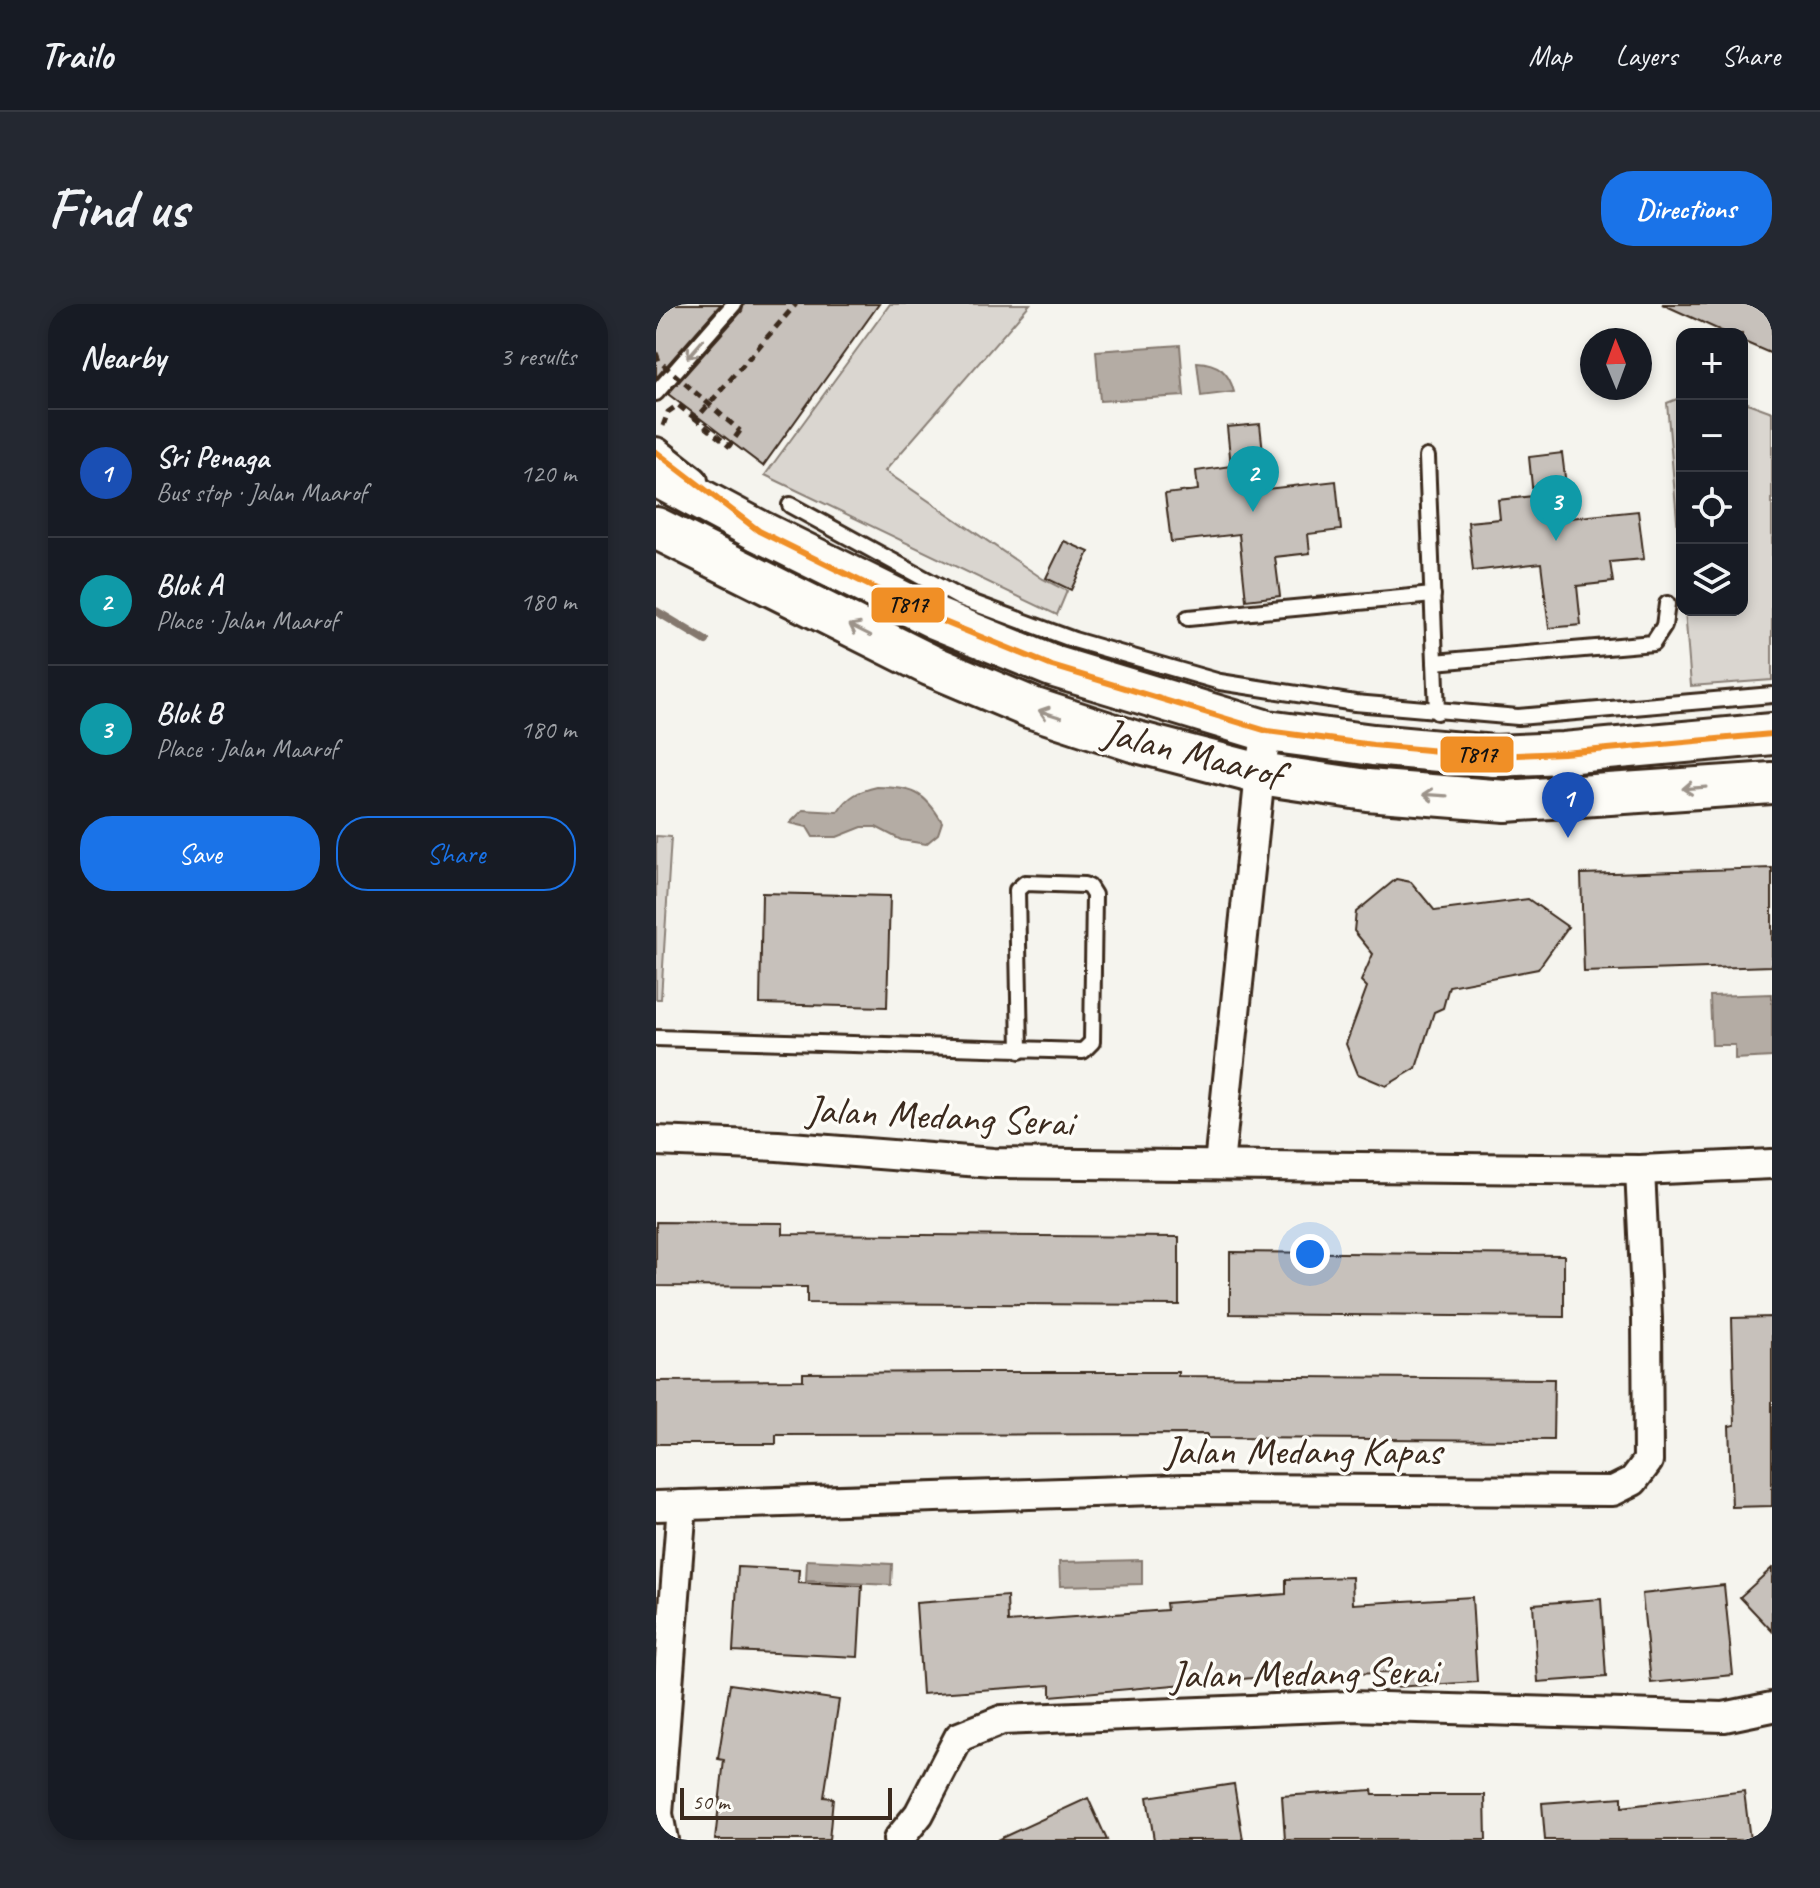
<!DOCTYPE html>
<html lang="en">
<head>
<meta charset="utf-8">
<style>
	body { margin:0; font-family:Caveat,sans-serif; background:#242831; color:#f1f3f6 }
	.controls { position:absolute; right:24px; top:24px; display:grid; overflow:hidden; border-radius:16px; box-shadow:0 4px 12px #0003 }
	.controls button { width:72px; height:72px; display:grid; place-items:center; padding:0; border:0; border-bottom:2px solid #363941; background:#171b24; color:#f1f3f6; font:40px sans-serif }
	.compass { position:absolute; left:924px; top:24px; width:72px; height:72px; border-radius:50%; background:#171b24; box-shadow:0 4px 12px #0003; rotate:359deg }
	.scale { position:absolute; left:24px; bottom:20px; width:212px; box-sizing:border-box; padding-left:8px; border:4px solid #3b2a1e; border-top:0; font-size:22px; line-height:28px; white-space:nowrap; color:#3b2a1e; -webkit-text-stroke:6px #fdfcf7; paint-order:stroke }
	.you { position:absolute; left:654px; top:950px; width:28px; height:28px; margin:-20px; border:6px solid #fff; border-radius:50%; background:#1a73e8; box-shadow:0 0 0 12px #1a73e833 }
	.badge { display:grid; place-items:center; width:52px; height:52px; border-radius:50%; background:#1a73e8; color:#fff; font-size:26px; font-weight:700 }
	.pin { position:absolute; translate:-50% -66px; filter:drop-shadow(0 2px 4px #0008) }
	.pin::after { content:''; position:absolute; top:42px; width:28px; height:24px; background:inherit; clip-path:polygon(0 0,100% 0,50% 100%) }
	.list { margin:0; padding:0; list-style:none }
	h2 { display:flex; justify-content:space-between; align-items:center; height:104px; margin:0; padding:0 32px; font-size:34px }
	h2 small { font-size:26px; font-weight:400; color:#9ea1a6 }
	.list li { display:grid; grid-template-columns:52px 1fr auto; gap:24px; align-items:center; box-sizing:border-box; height:128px; padding:0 32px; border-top:2px solid #363941 }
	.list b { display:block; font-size:30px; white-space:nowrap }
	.list p { margin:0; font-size:26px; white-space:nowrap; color:#9ea1a6 }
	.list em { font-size:26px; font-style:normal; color:#9ea1a6 }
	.actions { display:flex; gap:16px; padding:24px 32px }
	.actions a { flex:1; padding:18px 0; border:2px solid #1a73e8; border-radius:32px; text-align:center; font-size:28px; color:#1a73e8 }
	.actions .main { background:#1a73e8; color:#fff }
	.icon { flex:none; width:44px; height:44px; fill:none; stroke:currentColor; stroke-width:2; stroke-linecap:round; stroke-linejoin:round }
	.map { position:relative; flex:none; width:1116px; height:1536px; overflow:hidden; border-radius:32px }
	header { display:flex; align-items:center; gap:48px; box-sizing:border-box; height:112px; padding:0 40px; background:#171b24; border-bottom:2px solid #363941 }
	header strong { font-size:38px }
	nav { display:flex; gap:44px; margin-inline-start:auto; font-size:28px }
	.intro { display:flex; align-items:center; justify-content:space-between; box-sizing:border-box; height:192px; padding:0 48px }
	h1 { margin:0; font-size:56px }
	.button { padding:20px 36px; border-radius:32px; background:#1a73e8; color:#fff; font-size:28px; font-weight:700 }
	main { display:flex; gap:48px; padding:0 48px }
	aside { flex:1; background:#171b24; border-radius:32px; box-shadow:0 4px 12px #0003 }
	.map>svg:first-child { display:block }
	.green { fill:#dad6d0; stroke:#8a8077; stroke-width:2 }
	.water { fill:#b4aca4; stroke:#84786e; stroke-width:2 }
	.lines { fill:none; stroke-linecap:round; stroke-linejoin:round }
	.stream { stroke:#84786e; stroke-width:8 }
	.building { fill:#c7c1bb; stroke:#3b2a1e; stroke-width:2 }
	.service-casing { stroke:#3b2a1e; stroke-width:20 }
	.minor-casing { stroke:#3b2a1e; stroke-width:34 }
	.secondary-casing { stroke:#3b2a1e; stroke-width:46 }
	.path { stroke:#3b2a1e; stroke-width:5; stroke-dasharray:8 6; stroke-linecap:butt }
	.service { stroke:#fdfcf7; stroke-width:14 }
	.minor { stroke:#fdfcf7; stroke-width:28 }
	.secondary { stroke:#fdfcf7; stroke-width:40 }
	.path-bridge { stroke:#3b2a1e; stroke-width:5; stroke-dasharray:8 6; stroke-linecap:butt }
	.bus-1-casing { stroke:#fdfcf7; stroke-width:12 }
	.bus-1 { stroke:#f08f26; stroke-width:6 }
	.oneway { stroke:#9c938a }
	.labels { text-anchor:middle; stroke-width:7; stroke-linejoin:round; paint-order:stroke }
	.street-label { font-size:40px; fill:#3b2a1e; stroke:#fdfcf7 }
	.line-badge { stroke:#fdfcf7; stroke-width:3 }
	.pale-badge-label { font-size:22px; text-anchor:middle; font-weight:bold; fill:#111 }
</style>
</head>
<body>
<header>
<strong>Trailo</strong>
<nav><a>Map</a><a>Layers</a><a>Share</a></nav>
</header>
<div class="intro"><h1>Find us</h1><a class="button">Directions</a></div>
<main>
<aside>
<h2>Nearby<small>3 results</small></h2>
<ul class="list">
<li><span class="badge" style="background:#1a4fb4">1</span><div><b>Sri Penaga</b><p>Bus stop · Jalan Maarof</p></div><em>120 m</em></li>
<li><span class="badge" style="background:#0f9aa8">2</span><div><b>Blok A</b><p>Place · Jalan Maarof</p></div><em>180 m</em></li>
<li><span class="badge" style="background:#0f9aa8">3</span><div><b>Blok B</b><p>Place · Jalan Maarof</p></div><em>180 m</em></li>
</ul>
<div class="actions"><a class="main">Save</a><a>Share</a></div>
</aside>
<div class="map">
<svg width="1116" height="1536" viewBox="0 0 1116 1536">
	<rect width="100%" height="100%" fill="#f5f4ee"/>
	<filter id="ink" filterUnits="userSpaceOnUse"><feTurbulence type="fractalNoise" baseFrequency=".0125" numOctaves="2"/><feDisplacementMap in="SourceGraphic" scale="16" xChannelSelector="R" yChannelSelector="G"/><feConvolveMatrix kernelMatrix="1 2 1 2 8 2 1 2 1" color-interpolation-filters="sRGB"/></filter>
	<g filter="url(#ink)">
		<g class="green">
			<path d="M234 0H374L229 167 387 275 411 287 401 311 109 171Z"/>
			<path d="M1026 93V274L1011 99Z"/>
			<path d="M1086 97 1116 108V376L1035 382 1029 306H1086Z"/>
			<path d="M0 532 15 533 5 695H0Z"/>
		</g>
		<g class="water">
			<path d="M524 41 528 92 444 97 440 47Z"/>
			<path d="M541 58C562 59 573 68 578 88L545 92Z"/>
			<path d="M221 483C257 484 268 487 286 518L282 530 270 540 245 536 220 523H206L181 533H157L151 523 134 519 147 506 182 508C192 492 203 487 221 483Z"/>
			<path d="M1116 690V753L1079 755V741H1056L1054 692Z"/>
			<path d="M151 1256 236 1260 235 1281 150 1277Z"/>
			<path d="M486 1256V1280L404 1282 403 1258Z"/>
		</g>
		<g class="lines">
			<path class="stream" d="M0 307 50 337"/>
		</g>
		<g class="building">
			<path d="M0 0H65L0 74Z"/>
			<path d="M88 0H223L107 162 12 90 86 7Z"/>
			<path d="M1006 0H1116V50L1086 37V30H1072Z"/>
			<path d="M604 120 611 185 680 177 685 226 652 230 654 249 619 253 624 292 590 296 583 230 515 238 509 190 542 186 540 167 575 162 571 123Z"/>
			<path d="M906 149 914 214 982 207 988 255 954 258 957 278 921 282 925 321 893 324 885 259 817 267 812 218 844 215 842 196 877 192 873 153Z"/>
			<path d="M408 237 433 248 415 286 390 274Z"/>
			<path d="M1116 564V662L928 668 925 570Z"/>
			<path d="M740 575 755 578 779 607 872 595 912 623 882 665 793 682 787 704 778 708 760 764 730 782 702 770 690 740 711 683 705 677 717 650 698 627 700 608Z"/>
			<path d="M106 589 234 592 231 703 104 700Z"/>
			<path d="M0 918 127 919V930L523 933V1001L151 999V983L0 982Z"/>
			<path d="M574 948 908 951V1013L574 1010Z"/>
			<path d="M1116 1013V1202L1076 1203 1073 1122 1079 1121 1076 1014Z"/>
			<path d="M314 1068H522V1072L898 1075 897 1136 551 1134V1130L120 1131V1140H0V1077L147 1076V1069Z"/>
			<path d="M82 1263 143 1266 142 1279 206 1282 202 1353 77 1347Z"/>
			<path d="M1116 1264V1327L1084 1293Z"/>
			<path d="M696 1273 697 1300 816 1293 821 1378 738 1383V1369L631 1371 395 1392V1381L266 1390 260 1299 351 1292 352 1318 511 1306 510 1299 630 1290V1275Z"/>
			<path d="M1068 1281 1077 1371 995 1379 986 1290Z"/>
			<path d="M945 1295 950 1373 882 1378 877 1300Z"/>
			<path d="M74 1380 183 1396 168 1493 177 1494 173 1536H59L68 1456 62 1455Z"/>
			<path d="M578 1480 587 1536H498L491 1493Z"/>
			<path d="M716 1486 717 1491H829L830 1536H629L626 1492Z"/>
			<path d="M1088 1487 1094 1536H889L886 1499 966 1493V1503Z"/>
			<path d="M432 1494 451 1536H341Z"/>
		</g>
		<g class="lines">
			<g class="service-casing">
				<g id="service">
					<path d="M0 89 78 0"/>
					<path d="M771 153 781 408"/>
					<path d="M134 201 304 294 418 336 564 378 699 399 862 413 1116 391"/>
					<path d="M532 314 777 291"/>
					<path d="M779 358 997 339 1008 322 1011 300"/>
					<path d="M0 734 427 747 436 738 438 591 433 583 428 581 369 579 361 586 364 747"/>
				</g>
			</g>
			<g class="minor-casing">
				<g id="minor">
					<path d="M0 148 37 177"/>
					<path d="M0 837 122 842 337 859 984 866 1116 860"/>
					<path d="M563 861 604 470 611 427"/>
					<path d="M0 1202 529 1185 957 1187 977 1177 992 1157 991 1014 984 866"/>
					<path d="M7 1536 2 1510 26 1201"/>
					<path d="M242 1536 263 1510 303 1433 346 1416 694 1402 1068 1413 1116 1403"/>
				</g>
			</g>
			<g class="secondary-casing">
				<g id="secondary">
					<path d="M0 172 103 227 281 315 396 362 611 427 717 441 838 452 908 449 1116 430"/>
					<path d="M0 224 274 361 376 404 477 437 604 470 711 486 850 497 1116 479"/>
				</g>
			</g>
			<g class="path">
				<path d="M7 122 12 108 22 101 40 115"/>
				<path d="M84 127 73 142 40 115 140 0"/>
			</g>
			<use href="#service" class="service"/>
			<use href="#minor" class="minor"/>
			<use href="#secondary" class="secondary"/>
			<path class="path-bridge" d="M0 49 3 57 84 127"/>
			<g class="bus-1-casing">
				<path id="bus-1" d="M0 148 103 227 281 315 396 362 611 427 717 441 838 452 908 449 1116 430"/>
			</g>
			<use href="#bus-1" class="bus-1"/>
		</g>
		<defs><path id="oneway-shaft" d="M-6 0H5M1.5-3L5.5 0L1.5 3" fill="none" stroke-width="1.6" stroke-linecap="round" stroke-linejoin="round" transform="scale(2)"/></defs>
		<g class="oneway">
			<use href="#oneway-shaft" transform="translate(39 45) rotate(131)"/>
			<use href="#oneway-shaft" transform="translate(204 326) rotate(-153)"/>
			<use href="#oneway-shaft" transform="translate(394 410) rotate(-162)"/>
			<use href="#oneway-shaft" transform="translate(1038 484) rotate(176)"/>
			<use href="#oneway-shaft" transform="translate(779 491) rotate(-176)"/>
		</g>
	</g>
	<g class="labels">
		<g class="street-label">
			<text transform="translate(537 448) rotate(14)" y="14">Jalan Maarof</text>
			<text transform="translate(284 811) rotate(3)" y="14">Jalan Medang Serai</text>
			<text x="647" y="1160">Jalan Medang Kapas</text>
			<text transform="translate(648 1368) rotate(-1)" y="14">Jalan Medang Serai</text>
		</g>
	</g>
	<g class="line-badge">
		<rect x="214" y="282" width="76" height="38" rx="8" fill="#f08f26"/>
		<rect x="783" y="431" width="76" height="39" rx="8" fill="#f08f26"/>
	</g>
	<g class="pale-badge-label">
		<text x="252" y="308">T817</text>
		<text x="821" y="458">T817</text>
	</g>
</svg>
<div class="controls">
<button>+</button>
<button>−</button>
<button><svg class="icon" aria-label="locate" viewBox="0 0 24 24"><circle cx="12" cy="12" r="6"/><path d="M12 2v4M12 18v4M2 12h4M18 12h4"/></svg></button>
<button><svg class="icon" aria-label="layers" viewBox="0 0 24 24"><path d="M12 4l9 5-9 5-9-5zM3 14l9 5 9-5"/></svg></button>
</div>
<svg class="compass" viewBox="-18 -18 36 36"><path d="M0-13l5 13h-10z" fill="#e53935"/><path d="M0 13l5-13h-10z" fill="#9ea1a6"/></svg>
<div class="scale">50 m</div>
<div class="you"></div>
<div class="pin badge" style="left:912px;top:534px;background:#1a4fb4">1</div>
<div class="pin badge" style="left:597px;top:208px;background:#0f9aa8">2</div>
<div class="pin badge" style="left:900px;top:237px;background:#0f9aa8">3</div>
</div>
</main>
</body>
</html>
